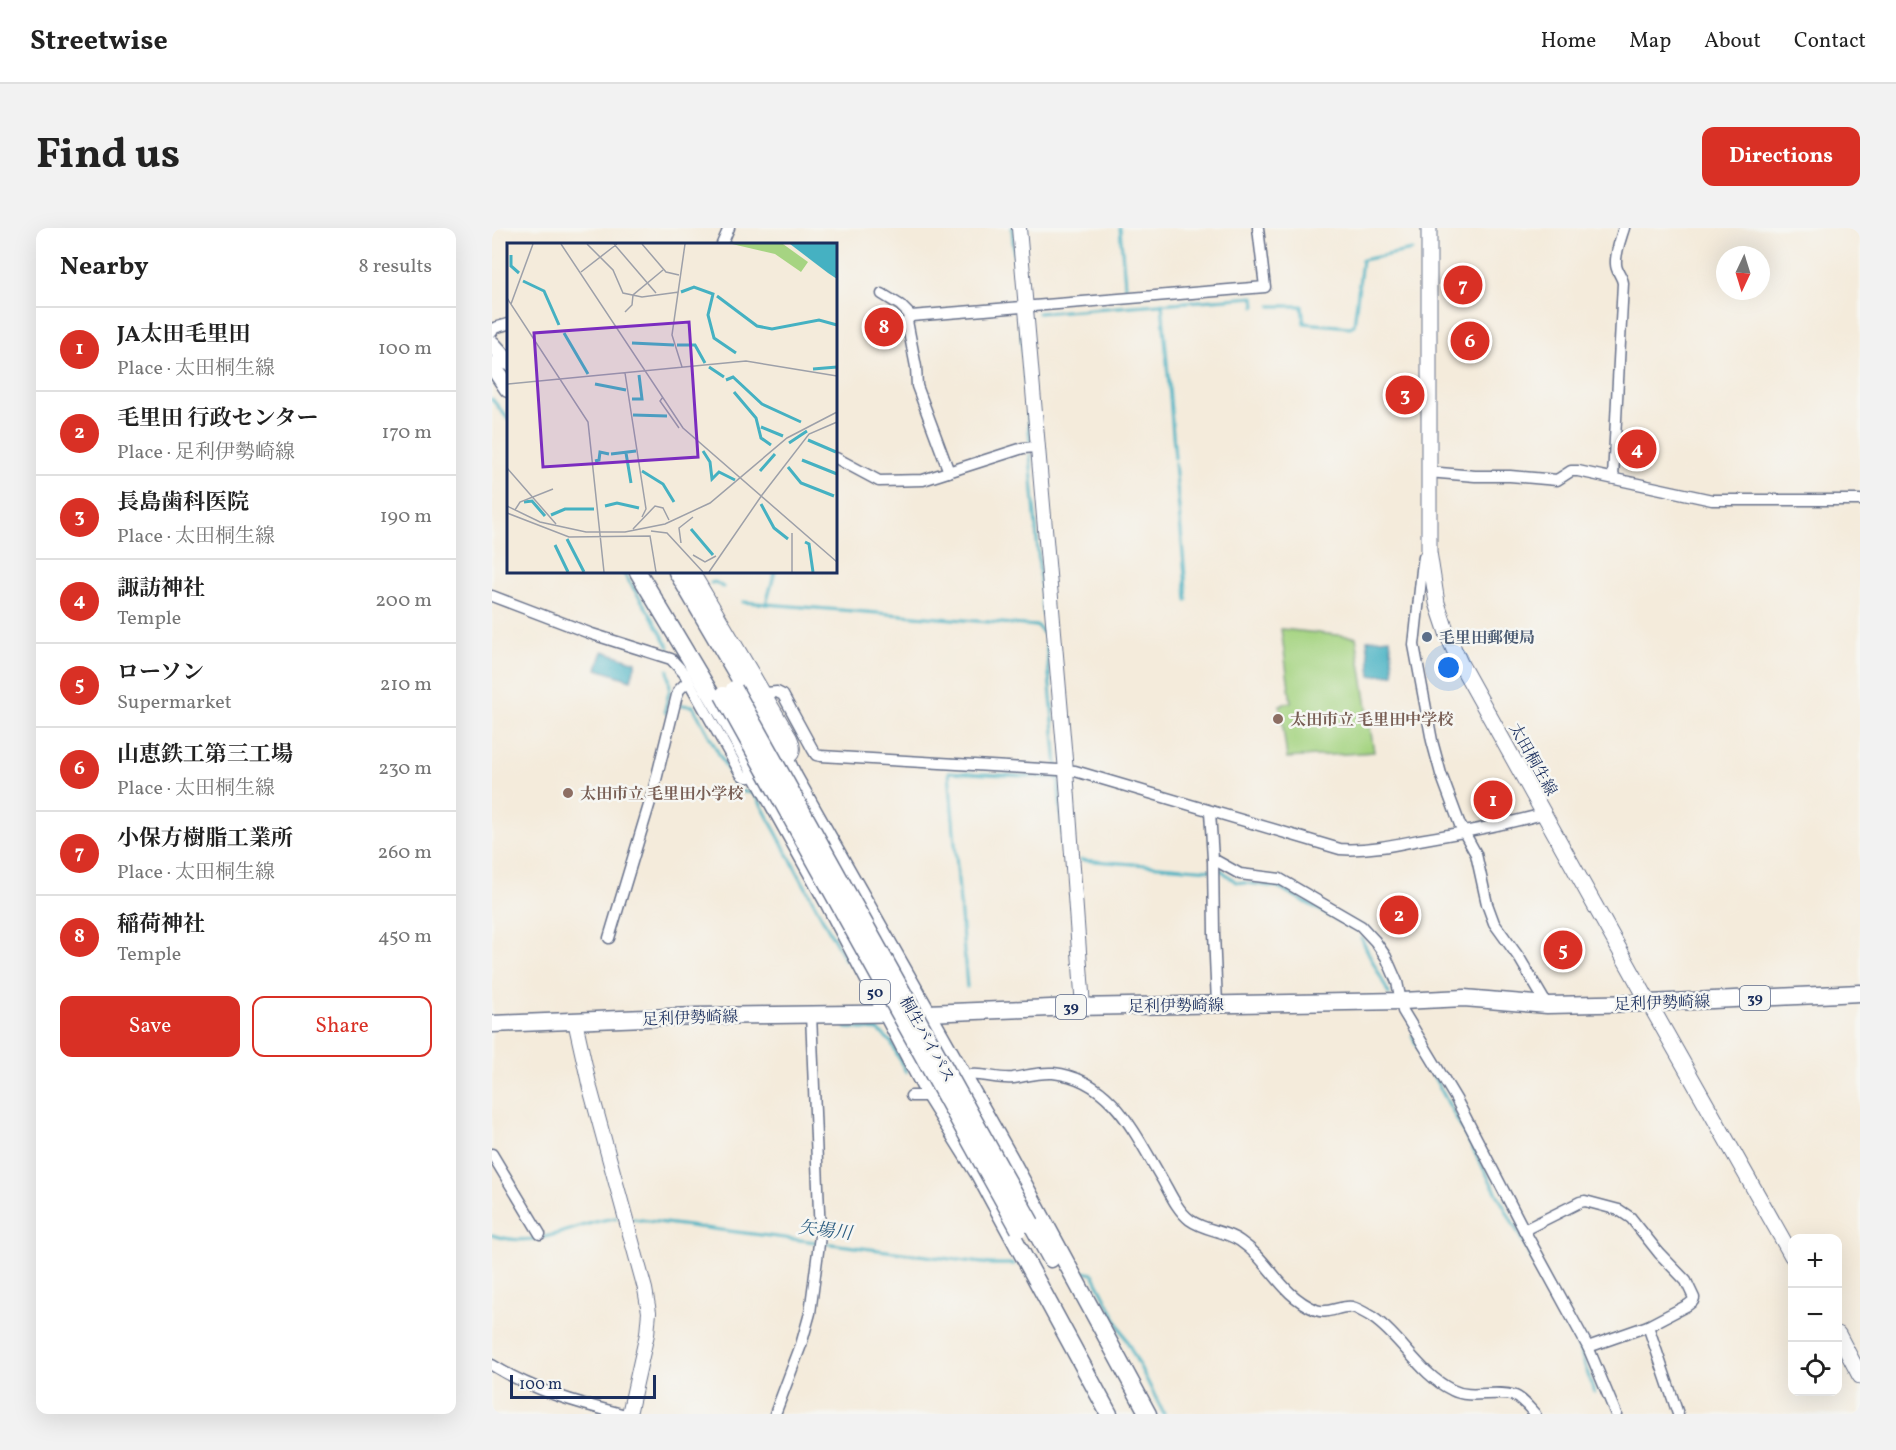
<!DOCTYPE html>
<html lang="en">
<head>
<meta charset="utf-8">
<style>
	body { margin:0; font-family:Vollkorn,"Noto Serif JP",serif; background:#f2f2f2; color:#222 }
	.controls { position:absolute; right:18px; bottom:18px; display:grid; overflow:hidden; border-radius:12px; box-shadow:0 6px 24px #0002 }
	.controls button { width:54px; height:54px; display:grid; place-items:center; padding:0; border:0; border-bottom:2px solid #e0e0e0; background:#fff; color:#222; font:30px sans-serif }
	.compass { position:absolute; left:1224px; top:18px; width:54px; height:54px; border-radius:50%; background:#fff; box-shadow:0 6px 24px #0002; rotate:184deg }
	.scale { position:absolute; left:18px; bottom:15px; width:146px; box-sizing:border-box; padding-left:6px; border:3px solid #1b2f5e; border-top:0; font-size:16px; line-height:21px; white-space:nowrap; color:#1b2f5e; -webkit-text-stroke:4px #f6f6f2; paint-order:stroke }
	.you { position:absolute; left:957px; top:440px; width:21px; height:21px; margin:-15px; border:4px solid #fff; border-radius:50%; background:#1a73e8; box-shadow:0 0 0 9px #1a73e833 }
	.badge { display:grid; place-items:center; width:39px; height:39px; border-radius:50%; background:#d93025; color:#fff; font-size:20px; font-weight:700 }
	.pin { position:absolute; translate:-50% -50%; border:3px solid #fff; box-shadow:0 2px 6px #0006 }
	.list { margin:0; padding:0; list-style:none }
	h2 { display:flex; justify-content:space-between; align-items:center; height:78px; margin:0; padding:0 24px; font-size:26px }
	h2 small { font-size:20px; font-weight:400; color:#767676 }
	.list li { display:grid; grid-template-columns:39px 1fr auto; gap:18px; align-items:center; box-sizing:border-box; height:84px; padding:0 24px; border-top:2px solid #e0e0e0 }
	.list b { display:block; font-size:22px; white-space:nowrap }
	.list p { margin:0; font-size:20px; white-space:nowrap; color:#767676 }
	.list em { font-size:20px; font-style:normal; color:#767676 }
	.actions { display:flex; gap:12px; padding:18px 24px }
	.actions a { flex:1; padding:14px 0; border:2px solid #d93025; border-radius:12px; text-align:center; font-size:21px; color:#d93025 }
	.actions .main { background:#d93025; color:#fff }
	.icon { flex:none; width:33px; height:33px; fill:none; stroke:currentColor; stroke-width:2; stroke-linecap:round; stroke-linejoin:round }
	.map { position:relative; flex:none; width:1368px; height:1186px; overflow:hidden; border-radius:12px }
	header { display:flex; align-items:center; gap:36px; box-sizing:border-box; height:84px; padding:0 30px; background:#fff; border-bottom:2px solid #e0e0e0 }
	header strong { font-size:28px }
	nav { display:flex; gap:33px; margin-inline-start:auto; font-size:21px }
	.intro { display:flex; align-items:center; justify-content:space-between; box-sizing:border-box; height:144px; padding:0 36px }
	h1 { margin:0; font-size:42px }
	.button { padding:15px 27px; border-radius:12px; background:#d93025; color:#fff; font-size:21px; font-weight:700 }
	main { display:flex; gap:36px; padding:0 36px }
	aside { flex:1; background:#fff; border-radius:12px; box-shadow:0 6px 24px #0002 }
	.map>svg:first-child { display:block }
	.green { fill:#a6d482; stroke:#608270; stroke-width:1.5 }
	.water { fill:#45b1c2; stroke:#307090; stroke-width:1.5 }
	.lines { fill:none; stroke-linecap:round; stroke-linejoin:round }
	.stream { stroke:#45b1c2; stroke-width:3 }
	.minor-casing { stroke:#67718a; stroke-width:13 }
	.tertiary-casing { stroke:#67718a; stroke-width:16 }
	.secondary-casing { stroke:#67718a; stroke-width:17 }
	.primary-casing { stroke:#67718a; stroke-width:19 }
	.trunk-casing { stroke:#67718a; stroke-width:19 }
	.minor { stroke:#fff; stroke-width:10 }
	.tertiary { stroke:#fff; stroke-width:14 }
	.secondary { stroke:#fff; stroke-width:15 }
	.primary { stroke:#fff; stroke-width:16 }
	.trunk { stroke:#fff; stroke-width:16 }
	.trunk-bridge-casing { stroke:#67718a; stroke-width:19; stroke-linecap:butt }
	.trunk-bridge { stroke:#fff; stroke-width:16 }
	.service-dot { fill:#5c6f8a; stroke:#f6f6f2; stroke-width:2 }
	.education-dot { fill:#8d6e63; stroke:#f6f6f2; stroke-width:2 }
	.labels { text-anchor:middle; stroke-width:5; stroke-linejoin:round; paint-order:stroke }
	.shield { fill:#f6f6f2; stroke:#5d6b8a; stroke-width:1.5 }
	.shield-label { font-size:15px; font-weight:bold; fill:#1b2f5e }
	.service-label { font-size:16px; font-weight:bold; fill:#4e5e75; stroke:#f6f6f2; text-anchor:start }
	.education-label { font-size:16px; font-weight:bold; fill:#785e54; stroke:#f6f6f2; text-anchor:start }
	.street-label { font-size:16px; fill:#1b2f5e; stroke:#f6f6f2 }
	.water-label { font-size:18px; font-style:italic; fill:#2a5c81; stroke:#f6f6f2 }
	.inset-river { fill:none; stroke:#45b1c2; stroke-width:3 }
	.inset-road { fill:none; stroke:#9da0a9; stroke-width:1.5 }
	.view { fill:#7b2cbf; fill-opacity:0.15; stroke:#7b2cbf; stroke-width:3 }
	.inset-edge { fill:none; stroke:#1b2f5e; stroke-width:3 }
</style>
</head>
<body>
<header>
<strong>Streetwise</strong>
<nav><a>Home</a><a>Map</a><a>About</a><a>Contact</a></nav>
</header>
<div class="intro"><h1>Find us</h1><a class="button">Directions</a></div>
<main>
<aside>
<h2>Nearby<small>8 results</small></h2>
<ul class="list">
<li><span class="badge">1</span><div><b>JA太田毛里田</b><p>Place · 太田桐生線</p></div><em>100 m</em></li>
<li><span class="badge">2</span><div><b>毛里田 行政センター</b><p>Place · 足利伊勢崎線</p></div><em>170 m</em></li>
<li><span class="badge">3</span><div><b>長島歯科医院</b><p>Place · 太田桐生線</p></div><em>190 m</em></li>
<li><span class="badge">4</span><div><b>諏訪神社</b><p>Temple</p></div><em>200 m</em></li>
<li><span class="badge">5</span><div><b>ローソン</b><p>Supermarket</p></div><em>210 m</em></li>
<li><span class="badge">6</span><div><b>山恵鉄工第三工場</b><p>Place · 太田桐生線</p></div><em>230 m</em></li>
<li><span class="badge">7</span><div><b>小保方樹脂工業所</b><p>Place · 太田桐生線</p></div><em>260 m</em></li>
<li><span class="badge">8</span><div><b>稲荷神社</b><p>Temple</p></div><em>450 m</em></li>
</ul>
<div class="actions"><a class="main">Save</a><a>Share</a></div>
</aside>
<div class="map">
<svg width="1368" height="1186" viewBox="0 0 1368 1186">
	<rect width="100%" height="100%" fill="#f6f6f2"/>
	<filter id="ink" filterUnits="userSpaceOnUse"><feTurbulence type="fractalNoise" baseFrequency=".0167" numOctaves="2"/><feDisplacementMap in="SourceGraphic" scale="12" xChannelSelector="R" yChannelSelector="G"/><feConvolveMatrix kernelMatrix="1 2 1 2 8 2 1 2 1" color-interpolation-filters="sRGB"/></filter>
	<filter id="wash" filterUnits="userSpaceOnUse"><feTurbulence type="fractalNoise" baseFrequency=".008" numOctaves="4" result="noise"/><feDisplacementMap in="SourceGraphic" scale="24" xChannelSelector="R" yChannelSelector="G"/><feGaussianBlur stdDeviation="1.35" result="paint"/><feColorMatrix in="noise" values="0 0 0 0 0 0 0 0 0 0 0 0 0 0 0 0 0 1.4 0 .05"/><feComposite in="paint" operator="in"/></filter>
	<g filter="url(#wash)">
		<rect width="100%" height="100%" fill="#f4ebdb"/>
		<path class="green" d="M789 401 864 409 882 524 795 530 788 477 799 474Z"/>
		<g class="water">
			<path d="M898 410 902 446 879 448 875 412Z"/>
			<path d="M111 423 144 434 139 452 105 441Z"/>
		</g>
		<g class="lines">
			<g class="stream">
				<path d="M520 0 526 71"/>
				<path d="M628 0 634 67"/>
				<path d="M670 75 683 230"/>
				<path d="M779 78H810L812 95 858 99 862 97 870 32 920 22"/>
				<path d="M546 85 762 69 763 78"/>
				<path d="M528 87 538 213"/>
				<path d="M0 171 16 191"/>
				<path d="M538 227 551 386"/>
				<path d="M683 235 695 372"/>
				<path d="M131 344 160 389 177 419"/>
				<path d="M219 355 223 354 231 359"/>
				<path d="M251 374 545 398 553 407"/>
				<path d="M274 376 283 344"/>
				<path d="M553 400 565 539"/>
				<path d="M188 477 201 478 247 563 261 565 266 571 353 732"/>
				<path d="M174 485 173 482 178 460 176 442"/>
				<path d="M566 548 572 627"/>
				<path d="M589 632 719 642"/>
				<path d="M725 642H729L744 654 786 659 858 699"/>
				<path d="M869 710 897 766"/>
				<path d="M475 759 457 544 567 550"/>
				<path d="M354 798V800L386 802 399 814 414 844"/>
				<path d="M920 808 1085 1114 1102 1164"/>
				<path d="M141 991 324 1014"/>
				<path d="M0 1007C50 1023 78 995 124 990"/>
				<path d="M331 1015 498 1036H522"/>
				<path d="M592 1044 601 1046 672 1186"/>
			</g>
		</g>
	</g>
	<g filter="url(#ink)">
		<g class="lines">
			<g class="minor-casing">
				<g id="minor">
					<path d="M230 16 237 0"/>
					<path d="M390 66 408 77 419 88 415 93 424 139 425 158 457 244"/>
					<path d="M419 88 773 59 766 0"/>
					<path d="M0 104 2 100 16 96"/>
					<path d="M344 230 387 253 431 252 531 220 545 219"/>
					<path d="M936 244 983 248H1018L1065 252 1079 243H1086L1220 272H1368"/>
					<path d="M1121 250 1131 55C1130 48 1124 43 1124 36 1123 25 1129 10 1132 0"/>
					<path d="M937 324 932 329 930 342 922 417 940 513 949 546 968 597 984 626 995 676 1002 695 1028 731 1055 777"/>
					<path d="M0 368 100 406 179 431 192 445 249 546C254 551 258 549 264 547"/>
					<path d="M273 465 285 464 291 467 321 522 324 527 329 528 583 543 848 621C874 623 902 617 927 612 969 605 1010 597 1051 586"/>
					<path d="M718 584 721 631 748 646 788 651 869 698 883 713 894 729 905 754 911 783 964 871 1032 1002 1096 1119 1124 1186"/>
					<path d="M721 631 722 705 725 776"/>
					<path d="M117 710 161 564 185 467 187 462 196 453"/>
					<path d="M467 850C485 842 503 852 521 850 534 848 547 844 561 845 620 851 643 906 670 951 678 965 685 982 698 992 713 1003 732 1002 748 1013 779 1034 787 1066 824 1082 836 1087 848 1077 860 1079 865 1080 875 1086 880 1089 910 1109 927 1146 960 1162 979 1172 1003 1161 1023 1168 1031 1171 1037 1180 1043 1186"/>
					<path d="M419 868H432L440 865"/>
					<path d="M0 926 48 1006"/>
					<path d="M1032 1002 1088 974 1093 973 1127 982 1139 990 1167 1025 1194 1053 1202 1070 1201 1073 1196 1077 1156 1098 1096 1119"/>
					<path d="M1156 1098 1186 1186"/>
					<path d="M0 1137C40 1162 85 1175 130 1186"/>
					<path d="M283 1186 309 1117 318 1085 328 1008 319 786"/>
				</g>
			</g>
			<g class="tertiary-casing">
				<g id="tertiary">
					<path d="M527 0 574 543 591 779"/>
					<path d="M200 344 298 510C305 526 299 528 285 536"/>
					<path d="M83 793 98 860 153 1061 157 1084 155 1106 137 1186"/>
				</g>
			</g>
			<g class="secondary-casing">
				<g id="secondary">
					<path d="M937 0V324L945 375 956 408 968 435 1161 782 1300 1028"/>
					<path d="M1346 1106 1368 1148"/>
				</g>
			</g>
			<g class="primary-casing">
				<path id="primary" d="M0 796 204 788 435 785 582 779 910 773 972 770 1055 777 1157 775 1368 765"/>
			</g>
			<g class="trunk-casing">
				<g id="trunk">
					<path d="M0 116 16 134"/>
					<path d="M0 137 16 161"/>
					<path d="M146 344 232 488 336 674 437 866 487 946 617 1186"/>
					<path d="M185 344 286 516 302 549 517 929 656 1186"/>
					<path d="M539 995 559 1031"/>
				</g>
			</g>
			<use href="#minor" class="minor"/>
			<use href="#tertiary" class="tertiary"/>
			<use href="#secondary" class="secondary"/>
			<use href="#primary" class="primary"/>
			<use href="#trunk" class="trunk"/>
			<g class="trunk-bridge-casing">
				<g id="trunk-bridge">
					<path d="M242 461 539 995"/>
					<path d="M231 467 527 1001"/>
				</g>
			</g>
			<use href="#trunk-bridge" class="trunk-bridge"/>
		</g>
	</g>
	<circle class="service-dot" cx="935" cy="409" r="6"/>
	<g class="education-dot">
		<circle cx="786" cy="491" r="6"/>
		<circle cx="76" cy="565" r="6"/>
	</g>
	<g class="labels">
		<g class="shield">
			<rect x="368" y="752" width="30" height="24" rx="4.5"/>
			<rect x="1248" y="758" width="30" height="24" rx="4.5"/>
			<rect x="564" y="767" width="30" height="24" rx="4.5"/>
		</g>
		<g class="shield-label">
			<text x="383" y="769">50</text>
			<text x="1263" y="775">39</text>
			<text x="579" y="784">39</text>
		</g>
		<g class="service-label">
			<text x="947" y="415">毛里田郵便局</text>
		</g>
		<g class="education-label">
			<text x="798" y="497">太田市立 毛里田中学校</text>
			<text x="88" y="571">太田市立 毛里田小学校</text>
		</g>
		<g class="street-label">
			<text transform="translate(1042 531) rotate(61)" y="6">太田桐生線</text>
			<text transform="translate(1170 774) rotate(-2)" y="6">足利伊勢崎線</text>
			<text transform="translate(684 777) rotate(-1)" y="6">足利伊勢崎線</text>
			<text transform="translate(198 789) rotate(-2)" y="6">足利伊勢崎線</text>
			<text transform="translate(436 811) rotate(61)" y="6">桐生バイパス</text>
		</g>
		<g class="water-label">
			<text transform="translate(333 1002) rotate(7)" y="6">矢場川</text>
		</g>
	</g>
	<g transform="translate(15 15)">
		<rect width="330" height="330" fill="#f4ebdb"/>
		<path d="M225 1H276L301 19 294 29 268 11Z" fill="#a6d482"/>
		<path d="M283 1H330V36L321 30Z" fill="#45b1c2"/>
		<path class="inset-river" d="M4 12V23L12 30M16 38 37 48 52 82M174 49 187 44 206 51 201 72 207 95 229 110M210 53 250 83 265 86 312 77 330 82M57 90 81 131M125 100 167 102M170 102H188L198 120M202 124 217 134M306 126 330 124M219 137 226 134 255 161 294 179M88 141 119 147M227 149 249 175 254 195 264 202M125 156H135L132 132M126 172 160 173M254 184 276 193M301 197 329 209M282 200 300 188M196 208 203 219 205 236 212 229 228 237M119 210 124 240M104 211 129 208M295 217 330 231M88 218 92 217 93 209 102 211M281 224 294 240 327 253M135 228 156 241 167 259M253 228 268 211M17 259 25 258 38 273M254 261 267 285 281 296M98 263 110 260 132 265M44 272 58 266H87M184 286 206 312M60 296 77 329M298 299 302 301 306 329M48 302 61 329"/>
		<path class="inset-road" d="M54 1 176 185 330 319M80 1 106 27 116 50 135 54 172 49M107 1 149 50M135 1 159 29 172 32M74 29 110 1M0 55 81 179 97 329M4 61 26 1M118 69 125 62 126 52 156 27M175 124 165 92 178 1M118 130 139 266 135 274M0 141 239 118 330 133M156 154 153 158 172 185M0 225 49 281M255 252 302 191 330 179M0 263 33 279 79 289H118L158 281 203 260 280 195 330 169M8 267 13 259 46 246M0 270 62 294 143 293 149 329M126 286 148 263 156 265 162 277M144 288 160 290 196 329M174 300 172 285 186 274M186 312 198 319 209 313M202 329 255 252M285 329V290"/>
		<path class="view" d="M182 79 191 214 36 224 27 90Z"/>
		<rect width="330" height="330" class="inset-edge"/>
	</g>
</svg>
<div class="controls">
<button>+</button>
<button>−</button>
<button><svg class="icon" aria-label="locate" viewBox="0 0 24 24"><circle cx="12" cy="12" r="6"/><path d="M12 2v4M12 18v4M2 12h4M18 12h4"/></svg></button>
</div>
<svg class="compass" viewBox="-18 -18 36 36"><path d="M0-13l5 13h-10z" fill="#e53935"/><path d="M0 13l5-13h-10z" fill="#767676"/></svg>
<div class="scale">100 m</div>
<div class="you"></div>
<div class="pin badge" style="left:1001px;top:572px">1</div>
<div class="pin badge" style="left:907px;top:687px">2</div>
<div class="pin badge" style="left:913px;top:167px">3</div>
<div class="pin badge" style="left:1145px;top:221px">4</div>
<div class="pin badge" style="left:1071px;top:722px">5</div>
<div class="pin badge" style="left:978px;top:113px">6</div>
<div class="pin badge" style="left:971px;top:57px">7</div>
<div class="pin badge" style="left:392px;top:99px">8</div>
</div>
</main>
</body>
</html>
